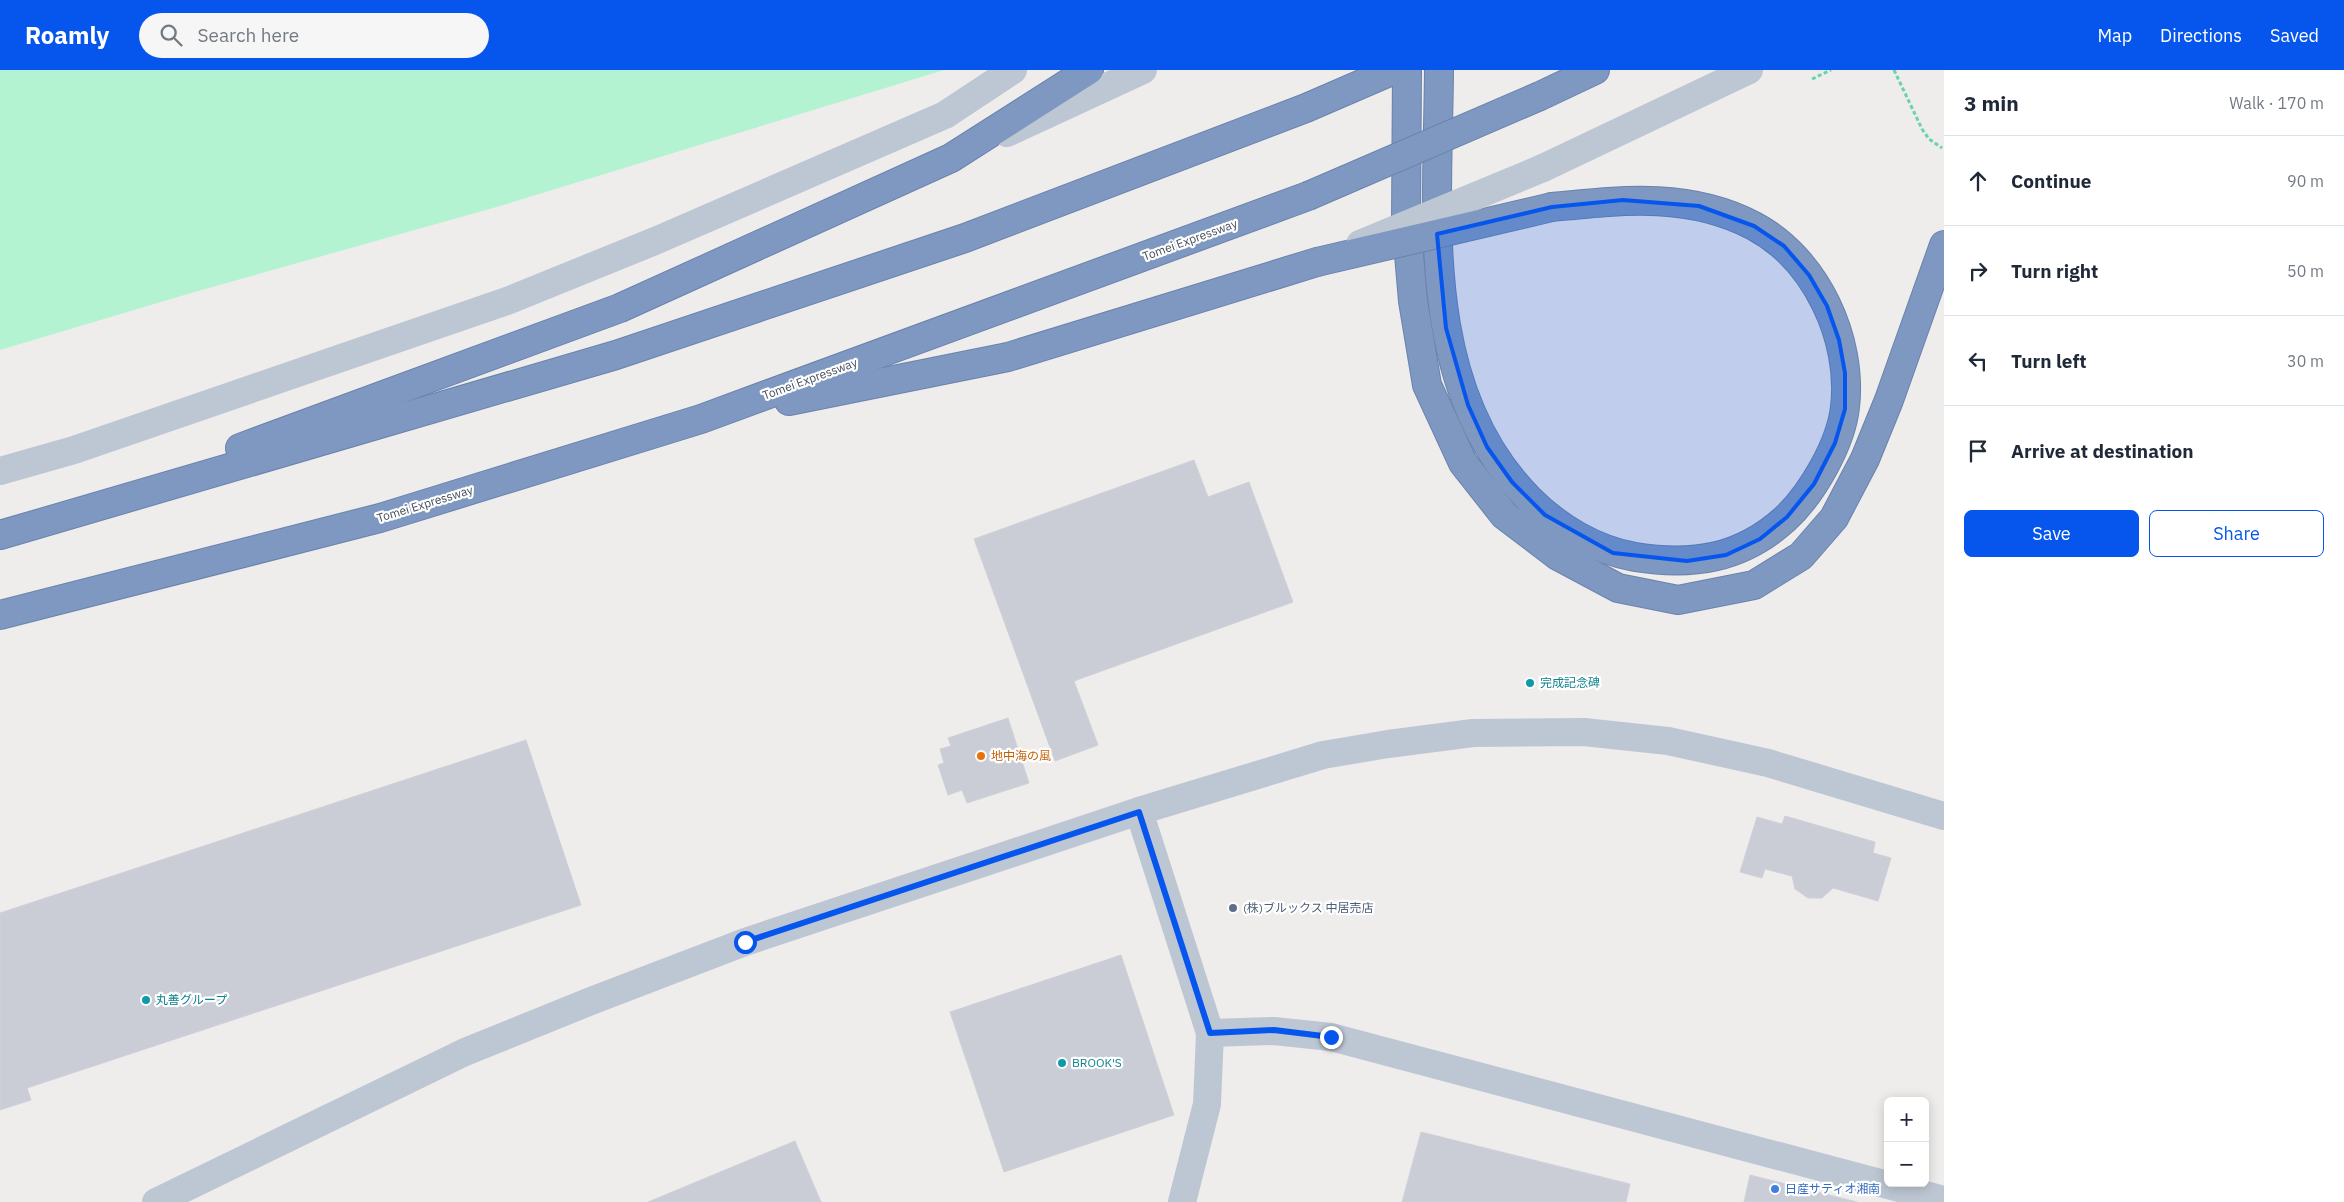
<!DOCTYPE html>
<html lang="en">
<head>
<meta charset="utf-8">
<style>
	body { margin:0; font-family:"IBM Plex Sans","Noto Sans JP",sans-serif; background:#f6f6f7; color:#1f2937 }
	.controls { position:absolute; right:15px; bottom:15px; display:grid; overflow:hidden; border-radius:8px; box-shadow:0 2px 12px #0003 }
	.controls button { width:45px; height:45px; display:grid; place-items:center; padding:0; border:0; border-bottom:1px solid #e0e1e3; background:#fff; color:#1f2937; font:25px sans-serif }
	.stop { position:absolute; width:15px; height:15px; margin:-11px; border:4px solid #0656ee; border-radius:50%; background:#fff }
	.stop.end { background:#0656ee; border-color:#fff; box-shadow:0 1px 5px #0008 }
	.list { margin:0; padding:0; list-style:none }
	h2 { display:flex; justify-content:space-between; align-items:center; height:65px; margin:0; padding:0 20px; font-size:21px }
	h2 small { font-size:16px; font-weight:400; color:#747a83 }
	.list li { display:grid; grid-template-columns:32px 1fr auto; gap:15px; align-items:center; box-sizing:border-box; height:90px; padding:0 20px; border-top:1px solid #e0e1e3 }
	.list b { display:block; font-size:19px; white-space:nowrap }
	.list em { font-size:16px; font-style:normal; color:#747a83 }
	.actions { display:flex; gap:10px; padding:15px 20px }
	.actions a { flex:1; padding:11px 0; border:1px solid #0656ee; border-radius:8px; text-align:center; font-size:18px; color:#0656ee }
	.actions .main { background:#0656ee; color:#fff }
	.icon { flex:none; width:28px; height:28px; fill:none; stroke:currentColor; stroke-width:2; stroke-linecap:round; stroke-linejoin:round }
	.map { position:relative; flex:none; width:1944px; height:1132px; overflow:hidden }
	header { display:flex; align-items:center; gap:30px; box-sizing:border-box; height:70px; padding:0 25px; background:#0656ee; color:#fff }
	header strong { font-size:24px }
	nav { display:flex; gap:28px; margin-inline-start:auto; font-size:18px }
	.search { width:350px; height:45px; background:#f6f6f7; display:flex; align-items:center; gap:12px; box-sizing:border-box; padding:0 18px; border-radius:28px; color:#747a83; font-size:19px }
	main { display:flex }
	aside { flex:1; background:#fff }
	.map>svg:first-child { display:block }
	.green { fill:#b4f3d2 }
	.building { fill:#cacdd5; stroke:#cfd1d9 }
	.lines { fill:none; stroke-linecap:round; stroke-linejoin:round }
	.highway-casing { stroke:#6983ad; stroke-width:30 }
	.path { stroke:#69d4a9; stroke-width:3; stroke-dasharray:4 2.5; stroke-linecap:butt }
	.minor { stroke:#bdc7d3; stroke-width:28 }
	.highway { stroke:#7e98c1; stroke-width:28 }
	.highway-bridge-casing { stroke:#6983ad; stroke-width:30; stroke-linecap:butt }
	.minor-bridge { stroke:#bdc7d3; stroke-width:28 }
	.highway-bridge { stroke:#7e98c1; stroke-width:28 }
	.route { stroke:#0656ee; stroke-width:6 }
	.marked { fill:#0656ee; fill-opacity:0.2; stroke:#0656ee; stroke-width:4; stroke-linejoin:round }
	.culture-dot { fill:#0f9aa8; stroke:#fff; stroke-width:2 }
	.food-dot { fill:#e8710a; stroke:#fff; stroke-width:2 }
	.service-dot { fill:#5c6f8a; stroke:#fff; stroke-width:2 }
	.shop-dot { fill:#3f7fe0; stroke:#fff; stroke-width:2 }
	.labels { text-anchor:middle; stroke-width:4.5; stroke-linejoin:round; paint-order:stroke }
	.street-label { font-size:12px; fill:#434d5b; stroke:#fff }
	.culture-label { font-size:12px; fill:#0d838f; stroke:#fff; text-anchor:start }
	.food-label { font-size:12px; fill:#c56008; stroke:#fff; text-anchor:start }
	.service-label { font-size:12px; fill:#4e5e75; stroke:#fff; text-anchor:start }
	.shop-label { font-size:12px; fill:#366cbe; stroke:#fff; text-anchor:start }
</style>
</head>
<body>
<header>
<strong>Roamly</strong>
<div class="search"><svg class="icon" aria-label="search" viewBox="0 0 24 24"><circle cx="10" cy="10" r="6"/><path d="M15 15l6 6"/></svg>Search here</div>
<nav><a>Map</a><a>Directions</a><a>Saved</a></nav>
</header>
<main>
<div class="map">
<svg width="1944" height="1132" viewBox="0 0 1944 1132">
	<rect width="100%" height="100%" fill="#efecec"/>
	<path class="green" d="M0 0H944L500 136 191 223 0 280Z"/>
	<g class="building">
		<path d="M1194 390 1208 427 1249 412 1293 532 1074 611 1098 675 1055 691 974 469Z"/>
		<path d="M1008 648 1029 713 967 733 962 720 948 725 938 695 944 693 940 679 951 676 948 668Z"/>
		<path d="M526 670 581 835 27 1018 31 1030 0 1040V843Z"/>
		<path d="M1785 746 1875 772 1873 783 1891 788 1878 831 1833 818 1822 828H1808L1795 819 1792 806 1765 799 1762 808 1740 802 1757 747 1782 754Z"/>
		<path d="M1121 885 1174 1045 1004 1102 950 942Z"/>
		<path d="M1421 1062 1630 1114 1626 1132H1402Z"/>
		<path d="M795 1071 821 1132H648Z"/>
		<path d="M1750 1105 1857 1132H1744Z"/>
	</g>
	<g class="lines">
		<g class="highway-casing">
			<g id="highway">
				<path d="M1407 0 1406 150 1413 231 1427 315 1463 393 1504 445 1558 486 1618 518 1678 530 1754 515 1801 486 1834 448 1865 389 1889 330 1944 175"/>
				<path d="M1439 0C1438 145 1418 317 1529 429 1558 458 1595 480 1635 487 1693 496 1741 489 1785 449 1812 424 1841 374 1845 337 1853 269 1816 189 1754 156 1690 122 1622 130 1552 137"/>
				<path d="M1540 26 1595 0"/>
				<path d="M789 331 1008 287 1317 192"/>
				<path d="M240 378 620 238 951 88 1089 0"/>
				<path d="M0 465 616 285 965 168 1306 38 1394 0"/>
				<path d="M0 545 380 448 701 349 1308 126"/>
			</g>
		</g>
		<g class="path">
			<path d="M1894 0 1922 59 1929 69 1942 78"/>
			<path d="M1812 9 1831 0"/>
		</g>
		<g class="minor">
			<path d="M1007 63 1143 0"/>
			<path d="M1543 98 1749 0"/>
			<path d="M0 401 74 380 507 231 655 171 945 45 1013 0"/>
			<path d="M1139 741 1210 963 1207 1034 1182 1132"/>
			<path d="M1210 963 1274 961 1331 967 1944 1130"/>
			<path d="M156 1132 465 982 591 931 745 872 1139 741 1323 685 1388 674 1473 663 1584 662 1668 671 1768 693 1944 746"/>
		</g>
		<use href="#highway" class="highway"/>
		<g class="highway-bridge-casing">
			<g id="highway-bridge">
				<path d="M1308 126 1540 26"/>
				<path d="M1317 192 1552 137"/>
			</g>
		</g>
		<path class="minor-bridge" d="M1360 174 1543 98"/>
		<use href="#highway-bridge" class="highway-bridge"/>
	</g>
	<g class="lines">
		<path class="route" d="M745 872 1139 742 1210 963 1274 960 1331 967"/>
	</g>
	<path class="marked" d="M1623 130 1699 136 1754 156 1784 176 1809 205 1827 236 1839 270 1845 303V339L1835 373 1814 414 1787 447 1760 469 1726 485 1687 491 1613 483 1545 445 1512 412 1487 377 1468 335 1446 258 1437 164 1552 137Z"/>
	<g class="culture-dot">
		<circle cx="1530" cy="613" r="5"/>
		<circle cx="146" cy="930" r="5"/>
		<circle cx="1062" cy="993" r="5"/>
	</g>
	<circle class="food-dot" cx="981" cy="686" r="5"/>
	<circle class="service-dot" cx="1233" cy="838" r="5"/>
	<circle class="shop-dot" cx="1775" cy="1119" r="5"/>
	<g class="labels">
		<g class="street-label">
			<text transform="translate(1190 170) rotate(-20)" y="4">Tomei Expressway</text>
			<text transform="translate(810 309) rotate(-20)" y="4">Tomei Expressway</text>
			<text transform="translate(425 434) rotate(-17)" y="4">Tomei Expressway</text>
		</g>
		<g class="culture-label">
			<text x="1540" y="617">完成記念碑</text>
			<text x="156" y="934">丸善グループ</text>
			<text x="1072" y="997">BROOK'S</text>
		</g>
		<g class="food-label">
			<text x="991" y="690">地中海の風</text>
		</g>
		<g class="service-label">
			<text x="1243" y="842">(株)ブルックス 中居売店</text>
		</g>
		<g class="shop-label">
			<text x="1785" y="1123">日産サティオ湘南</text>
		</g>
	</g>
</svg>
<div class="controls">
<button>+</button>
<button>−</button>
</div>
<div class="stop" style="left:745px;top:872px"></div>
<div class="stop end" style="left:1331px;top:967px"></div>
</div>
<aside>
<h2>3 min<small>Walk · 170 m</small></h2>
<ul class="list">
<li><svg class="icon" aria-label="ahead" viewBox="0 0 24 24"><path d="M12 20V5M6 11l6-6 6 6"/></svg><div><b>Continue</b></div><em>90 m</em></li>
<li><svg class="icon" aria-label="right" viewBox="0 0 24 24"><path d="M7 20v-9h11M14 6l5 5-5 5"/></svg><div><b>Turn right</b></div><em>50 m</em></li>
<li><svg class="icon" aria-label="left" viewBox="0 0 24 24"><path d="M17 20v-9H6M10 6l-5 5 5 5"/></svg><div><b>Turn left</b></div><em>30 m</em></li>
<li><svg class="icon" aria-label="arrive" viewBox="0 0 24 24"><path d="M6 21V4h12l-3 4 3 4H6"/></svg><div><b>Arrive at destination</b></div></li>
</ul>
<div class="actions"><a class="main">Save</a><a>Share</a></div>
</aside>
</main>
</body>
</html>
